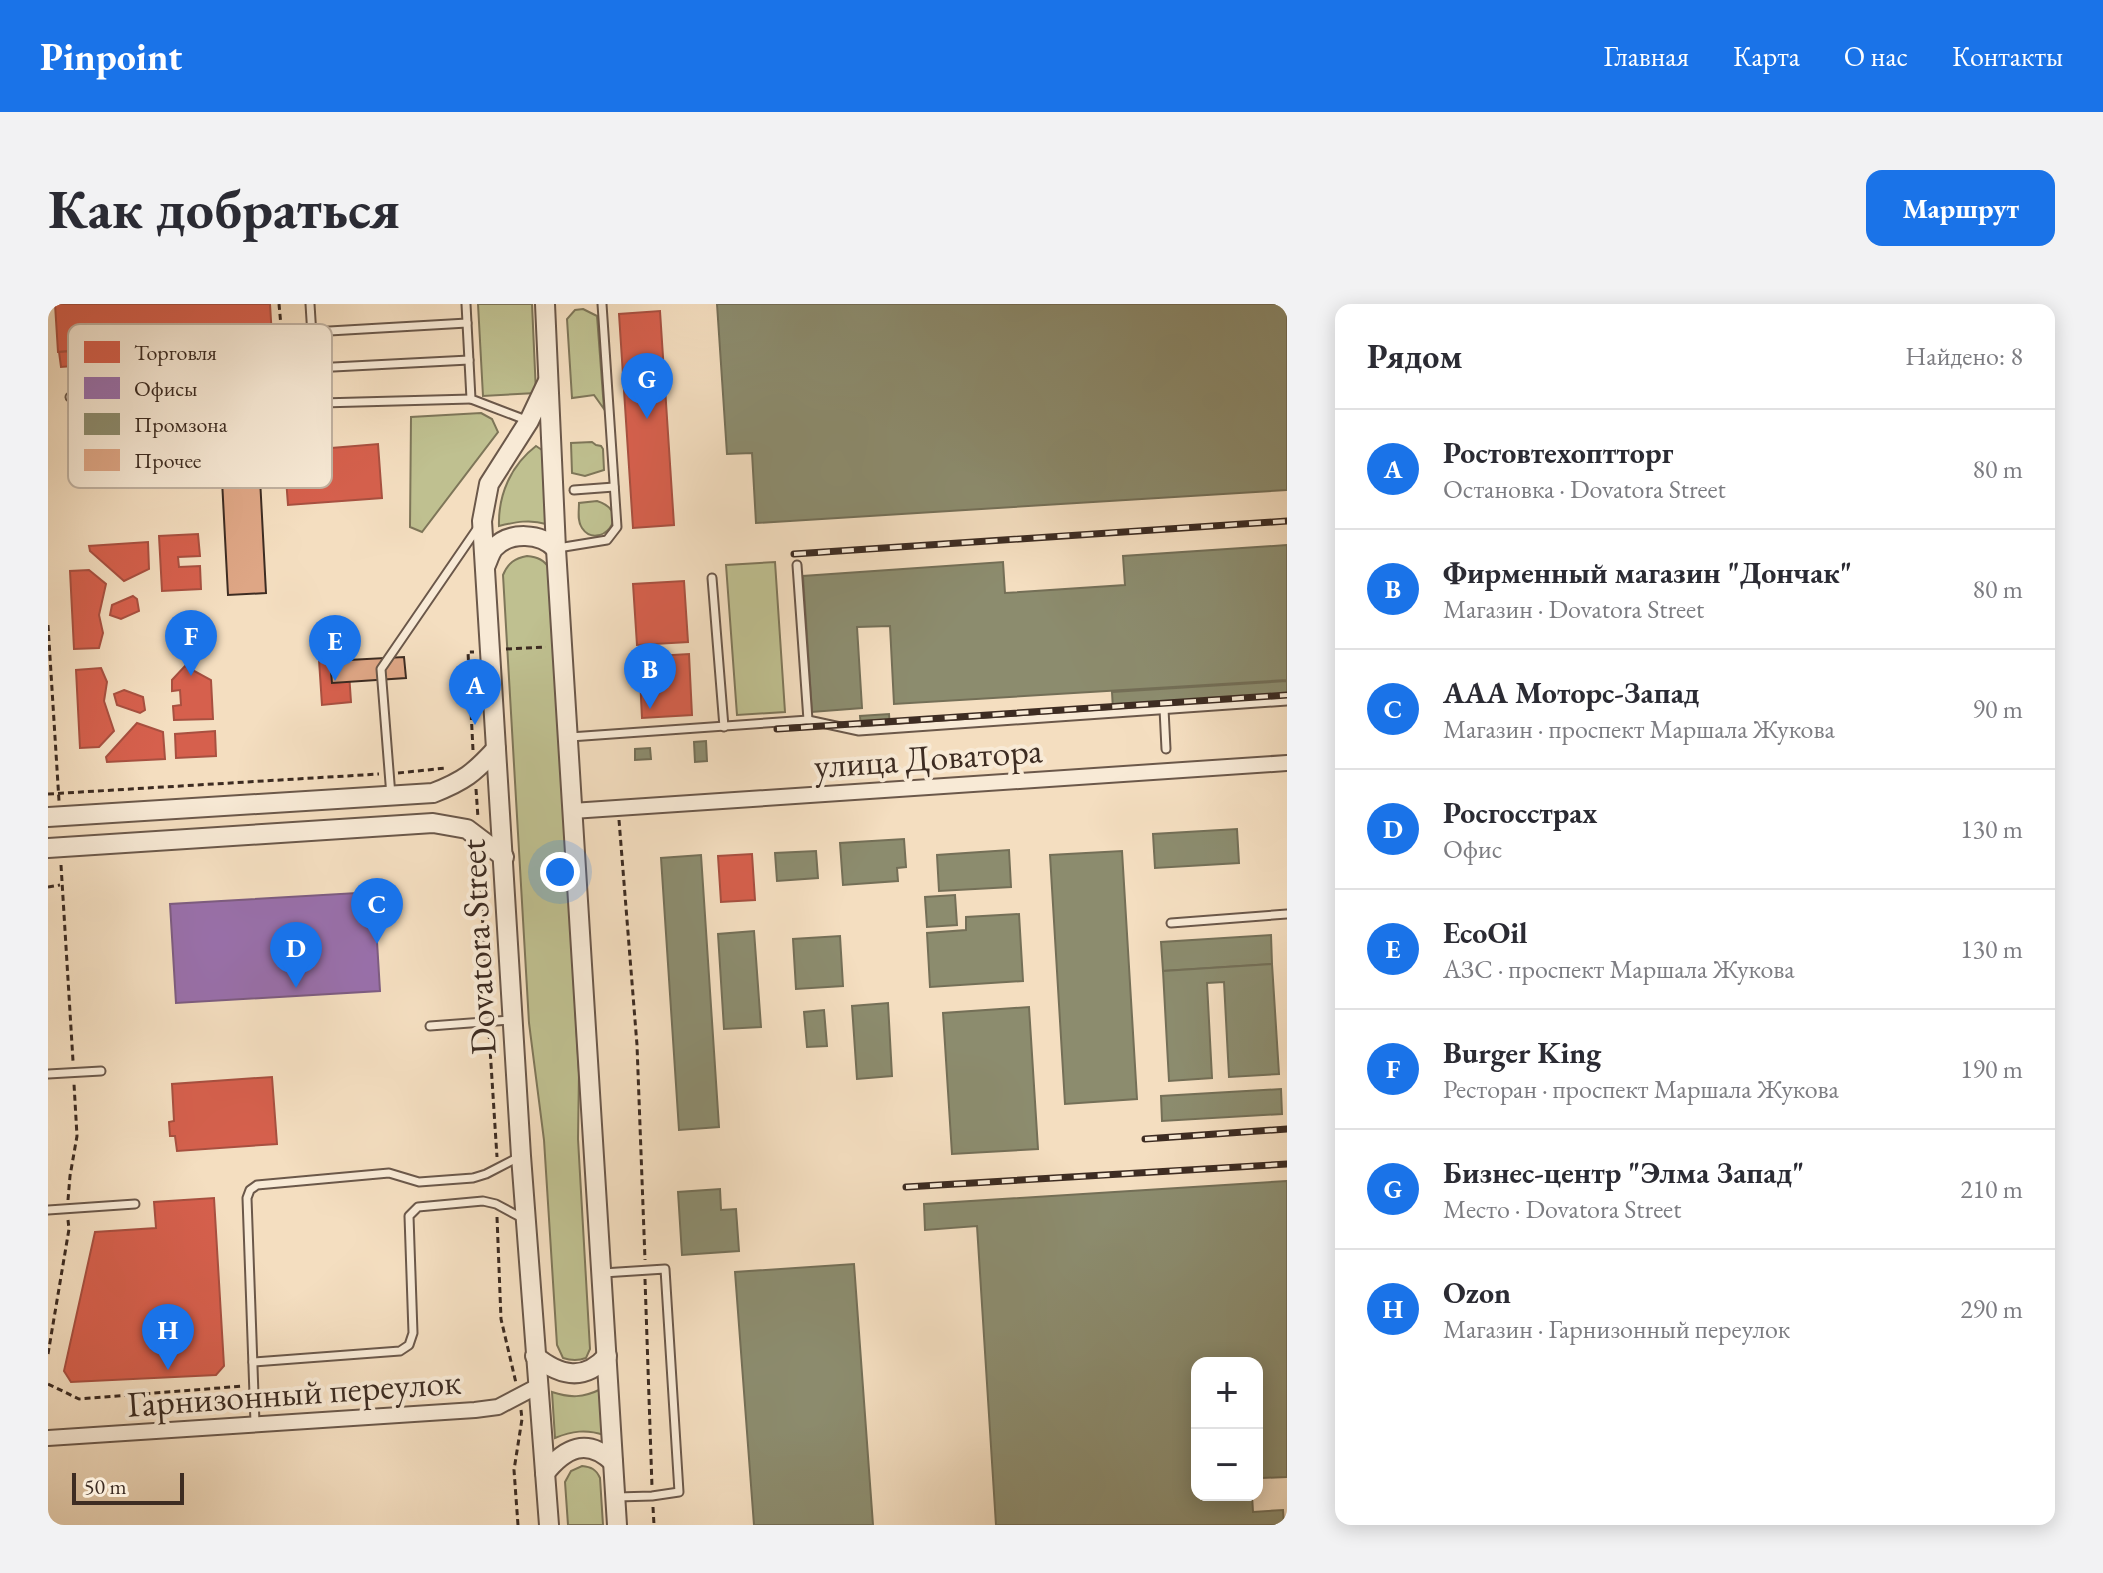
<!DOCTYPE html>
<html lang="ru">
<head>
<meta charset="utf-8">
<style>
	body { margin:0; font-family:"EB Garamond",serif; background:#f2f2f3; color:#2b2b33 }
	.controls { position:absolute; right:24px; bottom:24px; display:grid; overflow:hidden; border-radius:16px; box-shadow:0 4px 20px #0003 }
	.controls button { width:72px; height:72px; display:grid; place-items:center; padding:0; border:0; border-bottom:2px solid #e1e1e2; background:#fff; color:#2b2b33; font:40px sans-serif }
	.scale { position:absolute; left:24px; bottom:20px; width:112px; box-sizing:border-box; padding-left:8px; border:4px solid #3d2c22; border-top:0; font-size:22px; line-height:28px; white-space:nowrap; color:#3d2c22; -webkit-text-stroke:6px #f8ead6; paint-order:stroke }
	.you { position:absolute; left:512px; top:568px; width:28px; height:28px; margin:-20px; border:6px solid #fff; border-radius:50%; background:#1a73e8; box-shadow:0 0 0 12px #1a73e833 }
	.badge { display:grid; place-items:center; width:52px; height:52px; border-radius:50%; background:#1a73e8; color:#fff; font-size:26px; font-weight:700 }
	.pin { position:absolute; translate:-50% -66px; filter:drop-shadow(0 2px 4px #0008) }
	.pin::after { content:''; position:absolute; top:42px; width:28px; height:24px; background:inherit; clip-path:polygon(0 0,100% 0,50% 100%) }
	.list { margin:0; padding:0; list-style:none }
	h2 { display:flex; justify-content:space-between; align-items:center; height:104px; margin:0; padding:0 32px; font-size:34px }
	h2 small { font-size:26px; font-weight:400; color:#7c7c81 }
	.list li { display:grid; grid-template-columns:52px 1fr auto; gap:24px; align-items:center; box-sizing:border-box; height:120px; padding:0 32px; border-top:2px solid #e1e1e2 }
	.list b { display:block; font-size:30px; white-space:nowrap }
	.list p { margin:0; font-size:26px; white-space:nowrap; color:#7c7c81 }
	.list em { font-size:26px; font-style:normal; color:#7c7c81 }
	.map { position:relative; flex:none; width:1239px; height:1221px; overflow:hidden; border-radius:16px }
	header { display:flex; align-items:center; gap:48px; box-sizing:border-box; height:112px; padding:0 40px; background:#1a73e8; color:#fff }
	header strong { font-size:38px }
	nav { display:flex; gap:44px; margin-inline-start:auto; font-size:28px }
	.intro { display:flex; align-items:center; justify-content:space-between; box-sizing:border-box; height:192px; padding:0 48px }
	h1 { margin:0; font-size:56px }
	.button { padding:20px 36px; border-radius:16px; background:#1a73e8; color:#fff; font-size:28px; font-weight:700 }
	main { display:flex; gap:48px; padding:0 48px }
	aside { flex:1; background:#fff; border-radius:16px; box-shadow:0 4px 20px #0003 }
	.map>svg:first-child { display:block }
	.green { fill:#bfc090; stroke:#7e7659; stroke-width:2 }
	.shops { fill:#d6604d; stroke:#a85040; stroke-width:2 }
	.offices { fill:#9970ab; stroke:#7d5c82; stroke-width:2 }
	.industry { fill:#8c8c6e; stroke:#746f57; stroke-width:2 }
	.building { fill:#dea685; stroke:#3d2c22; stroke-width:2 }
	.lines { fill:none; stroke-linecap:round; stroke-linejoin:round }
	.service-casing { stroke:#6b584a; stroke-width:11 }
	.minor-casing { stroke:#6b584a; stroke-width:18 }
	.tertiary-casing { stroke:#6b584a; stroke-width:22 }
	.path { stroke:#3d2c22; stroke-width:3; stroke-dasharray:6 4; stroke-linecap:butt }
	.service { stroke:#f8ead6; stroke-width:7 }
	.minor { stroke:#f8ead6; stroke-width:14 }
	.tertiary { stroke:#f8ead6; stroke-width:18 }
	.rail-casing { stroke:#3d2c22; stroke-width:7 }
	.rail { stroke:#f8ead6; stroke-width:4; stroke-dasharray:12; stroke-linecap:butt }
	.labels { text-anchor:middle; stroke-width:8; stroke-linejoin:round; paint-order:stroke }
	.street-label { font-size:36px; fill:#3d2c22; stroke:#f8ead6 }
	.key { fill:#f8ead6; stroke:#c0b1a0; stroke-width:2 }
	.key-label { font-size:22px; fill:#3d2c22 }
</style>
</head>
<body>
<header>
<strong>Pinpoint</strong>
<nav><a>Главная</a><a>Карта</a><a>О нас</a><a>Контакты</a></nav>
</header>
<div class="intro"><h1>Как добраться</h1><a class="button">Маршрут</a></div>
<main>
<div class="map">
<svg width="1239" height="1221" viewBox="0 0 1239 1221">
	<rect width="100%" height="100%" fill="#f4dec0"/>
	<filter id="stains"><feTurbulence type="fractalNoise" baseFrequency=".0025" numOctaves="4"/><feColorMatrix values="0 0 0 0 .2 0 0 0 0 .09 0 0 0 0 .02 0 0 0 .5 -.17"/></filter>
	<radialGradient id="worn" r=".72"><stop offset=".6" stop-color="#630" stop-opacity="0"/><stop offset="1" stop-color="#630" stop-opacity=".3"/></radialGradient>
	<g class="green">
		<path d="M430 0H484L488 89 435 92Z"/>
		<path d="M535 5 549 12 556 105 546 91 524 94 519 15 527 6Z"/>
		<path d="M433 109 444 115 450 128 374 228 362 223 363 113Z"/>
		<path d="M544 138 548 141 553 142 555 145 556 166 537 172 524 169 523 139Z"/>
		<path d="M488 142 494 146 496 157 498 220C482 215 468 218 451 222 450 191 463 161 488 142Z"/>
		<path d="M549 197C587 209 550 248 534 224 529 217 531 207 531 199Z"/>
		<path d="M479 252C490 253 496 256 502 265L531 769 530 835 542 1045 538 1054C530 1057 524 1057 515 1054L509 1041 496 836 481 719 455 271C460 259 467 254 479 252Z"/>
		<path d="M727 258 737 408 689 411 678 261Z"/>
		<path d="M553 1085 556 1131C538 1125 524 1127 507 1134L504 1088C522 1094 535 1094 553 1085Z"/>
		<path d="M534 1162C543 1163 548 1165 552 1174L555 1221H520L517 1178 523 1167Z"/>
	</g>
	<g class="shops">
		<path d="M7 0H222L224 33 10 48Z"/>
		<path d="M612 7 626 221 585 224 571 10Z"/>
		<path d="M224 33 225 47 13 63 11 48Z"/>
		<path d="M330 140 334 194 240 201 236 148Z"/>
		<path d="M150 230 152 252 130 253 131 263 152 262 153 285 114 287 111 232Z"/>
		<path d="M100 238 101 265 76 277 42 247 41 242Z"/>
		<path d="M41 266 58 280 51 311 55 329 51 344 26 345 22 267Z"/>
		<path d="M636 277 640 338 589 341 585 280Z"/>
		<path d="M85 292 89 295 91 307 73 315 62 311 64 301Z"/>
		<path d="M641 350 644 411 594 414 591 353Z"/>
		<path d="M300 354 303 398 274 401 271 356Z"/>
		<path d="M137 362 163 376 165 415 126 416 125 402 133 401 132 386 124 387V376Z"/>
		<path d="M53 364 59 378 56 397 66 427 51 443 32 444 28 366Z"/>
		<path d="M76 386 95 393 97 406 92 409 69 401 66 390Z"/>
		<path d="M89 419 115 428 117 455 59 458 58 453Z"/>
		<path d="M167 427 168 452 128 454 127 430Z"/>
		<path d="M704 550 707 596 673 598 670 552Z"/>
		<path d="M224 773 229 840 129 847 127 832H122L121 818 126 817 124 780Z"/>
		<path d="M166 894 176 1062 168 1071 23 1078 16 1067 47 928 108 924 106 898Z"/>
	</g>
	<path class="offices" d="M326 588 332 687 128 699 122 600Z"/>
	<g class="industry">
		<path d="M669 0H1239V186L708 219 704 149 679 150Z"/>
		<path d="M1239 241V376L846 400 842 322 809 323 814 404 764 408 755 272 955 258 957 289 1077 281 1075 252Z"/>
		<path d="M1239 377V394L1065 406 1064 388Z"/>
		<path d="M841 410 842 423 813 425 812 412Z"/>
		<path d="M658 437 659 457 647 458 646 438Z"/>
		<path d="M602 444 603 455 587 456V445Z"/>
		<path d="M1189 525 1191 559 1107 564 1105 530Z"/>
		<path d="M856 535 858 563 849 564 850 577 795 581 792 539Z"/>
		<path d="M961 546 963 583 891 587 889 551Z"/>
		<path d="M768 547 770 574 729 577 727 549Z"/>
		<path d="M1074 547 1089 795 1017 800 1002 551Z"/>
		<path d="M653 551 671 823 631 826 613 554Z"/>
		<path d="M907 591 909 621 879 623 877 593Z"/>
		<path d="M971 610 975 677 882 683 879 629 918 626V613Z"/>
		<path d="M706 627 713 723 676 725 670 630Z"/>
		<path d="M1223 631 1224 660 1115 667 1113 638Z"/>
		<path d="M792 632 795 682 748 685 745 635Z"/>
		<path d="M1224 660 1231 770 1181 773 1176 678 1159 679 1164 774 1121 777 1115 667Z"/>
		<path d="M840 699 844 772 809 775 804 702Z"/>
		<path d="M981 703 990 845 904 850 895 709Z"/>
		<path d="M776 706 779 742 759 743 756 708Z"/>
		<path d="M1233 785 1234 810 1114 817 1113 792Z"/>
		<path d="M1239 877V1173L1214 1174V1162H1209V1059H1149V1191H1204L1205 1208 1235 1206 1236 1221H948L929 922 877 926 876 900Z"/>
		<path d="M672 885 673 906 688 905 691 947 634 951 630 888Z"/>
		<path d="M806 960 825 1221H706L687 968Z"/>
	</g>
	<g class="building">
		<path d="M211 155 218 289 180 291 173 157Z"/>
		<path d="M356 353 358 374 284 379 282 357Z"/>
	</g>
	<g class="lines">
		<g class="service-casing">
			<g id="service">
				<path d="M262 0 266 64 421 56"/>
				<path d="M418 0 423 95 478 116"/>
				<path d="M264 28 419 19"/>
				<path d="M22 93 228 76 273 99 423 95"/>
				<path d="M526 186 566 183"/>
				<path d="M510 244 559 236 569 223 554 0"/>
				<path d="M664 274 676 423"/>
				<path d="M1116 405 1118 445"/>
				<path d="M760 416 811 427 1239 397"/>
				<path d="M522 433 760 416 749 261"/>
				<path d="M343 492 333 365 431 222"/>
				<path d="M1123 619 1239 610"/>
				<path d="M382 722 463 716"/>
				<path d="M0 770 53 767"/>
				<path d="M0 906 87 900"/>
				<path d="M555 969 617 965 631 1188 604 1192 569 1193"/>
				<path d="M205 1058 352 1047 361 1041 365 1029 361 912 370 903 435 897 448 900 474 914"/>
				<path d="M207 1119 199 894 202 886 209 881 341 869 371 878 425 874 438 870 471 853"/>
			</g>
		</g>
		<g class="minor-casing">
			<g id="minor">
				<path d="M524 507 1239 459"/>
				<path d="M0 1134 427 1106 450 1103 490 1082"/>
			</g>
		</g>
		<g class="tertiary-casing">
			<g id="tertiary">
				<path d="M497 0 508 245 569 1221"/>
				<path d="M499 79 481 117 441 180 434 217 473 852 501 1221"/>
				<path d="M437 263C440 257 442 249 446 244 462 227 493 229 508 245"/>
				<path d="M0 513 385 489C416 477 426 469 448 445"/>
				<path d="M0 544 385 519 419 525 456 553"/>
				<path d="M487 1052C512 1072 536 1078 559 1052"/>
				<path d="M497 1169C517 1144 539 1133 565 1158"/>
			</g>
		</g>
		<g class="path">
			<path d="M231 0 234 33"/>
			<path d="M0 321 11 497"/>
			<path d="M458 345 498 343"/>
			<path d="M425 446 420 348H426"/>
			<path d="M350 469 398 464"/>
			<path d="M428 485 430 514"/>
			<path d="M0 490 331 470"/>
			<path d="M571 516 589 741 597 956"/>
			<path d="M431 553 440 709"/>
			<path d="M13 561 25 757"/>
			<path d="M0 583 12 581"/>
			<path d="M441 729 449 853"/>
			<path d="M20 896 22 872 29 832 26 780"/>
			<path d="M449 913 453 1015 468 1079"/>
			<path d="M597 975 604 1183"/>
			<path d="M0 1050 21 925 20 916"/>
			<path d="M0 1080 31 1095 196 1082"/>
			<path d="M605 1203 606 1221"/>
			<path d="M470 1221 466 1166 474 1115 473 1106"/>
		</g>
		<use href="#service" class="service"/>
		<use href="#minor" class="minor"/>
		<use href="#tertiary" class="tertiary"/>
		<g class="rail-casing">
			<g id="rail">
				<path d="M746 250 1239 217"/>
				<path d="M729 425 1239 391"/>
				<path d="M1097 835 1239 825"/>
				<path d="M858 883 1239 860"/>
			</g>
		</g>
		<use href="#rail" class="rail"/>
	</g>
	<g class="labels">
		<g class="street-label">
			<text transform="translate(880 453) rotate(-4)" y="13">улица Доватора</text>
			<text transform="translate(429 643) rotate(-93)" y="13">Dovatora Street</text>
			<text transform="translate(246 1088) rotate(-4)" y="13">Гарнизонный переулок</text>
		</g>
	</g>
	<rect x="20" y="20" width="264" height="164" rx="12" class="key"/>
	<rect x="36" y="37" width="36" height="22" fill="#d6604d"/>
	<rect x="36" y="73" width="36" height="22" fill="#9970ab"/>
	<rect x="36" y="109" width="36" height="22" fill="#8c8c6e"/>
	<rect x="36" y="145" width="36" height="22" fill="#dea685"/>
	<g class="key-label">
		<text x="86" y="56">Торговля</text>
		<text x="86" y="92">Офисы</text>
		<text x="86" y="128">Промзона</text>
		<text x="86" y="164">Прочее</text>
	</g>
	<rect width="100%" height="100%" filter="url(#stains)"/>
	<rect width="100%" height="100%" fill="url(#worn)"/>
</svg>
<div class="controls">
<button>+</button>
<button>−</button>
</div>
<div class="scale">50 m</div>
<div class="you"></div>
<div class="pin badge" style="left:427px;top:421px">A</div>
<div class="pin badge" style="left:602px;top:405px">B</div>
<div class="pin badge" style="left:329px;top:640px">C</div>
<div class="pin badge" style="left:248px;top:684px">D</div>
<div class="pin badge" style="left:287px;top:377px">E</div>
<div class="pin badge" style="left:143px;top:372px">F</div>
<div class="pin badge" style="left:599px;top:115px">G</div>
<div class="pin badge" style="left:120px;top:1066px">H</div>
</div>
<aside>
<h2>Рядом<small>Найдено: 8</small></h2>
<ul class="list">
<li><span class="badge">A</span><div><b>Ростовтехоптторг</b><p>Остановка · Dovatora Street</p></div><em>80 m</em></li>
<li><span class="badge">B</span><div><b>Фирменный магазин &quot;Дончак&quot;</b><p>Магазин · Dovatora Street</p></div><em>80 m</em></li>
<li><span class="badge">C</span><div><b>ААА Моторс-Запад</b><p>Магазин · проспект Маршала Жукова</p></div><em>90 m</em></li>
<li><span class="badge">D</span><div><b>Росгосстрах</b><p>Офис</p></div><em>130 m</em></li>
<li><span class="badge">E</span><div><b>EcoOil</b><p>АЗС · проспект Маршала Жукова</p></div><em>130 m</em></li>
<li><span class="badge">F</span><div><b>Burger King</b><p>Ресторан · проспект Маршала Жукова</p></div><em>190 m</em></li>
<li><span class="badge">G</span><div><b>Бизнес-центр &quot;Элма Запад&quot;</b><p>Место · Dovatora Street</p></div><em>210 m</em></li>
<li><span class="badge">H</span><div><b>Ozon</b><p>Магазин · Гарнизонный переулок</p></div><em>290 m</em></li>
</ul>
</aside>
</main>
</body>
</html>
